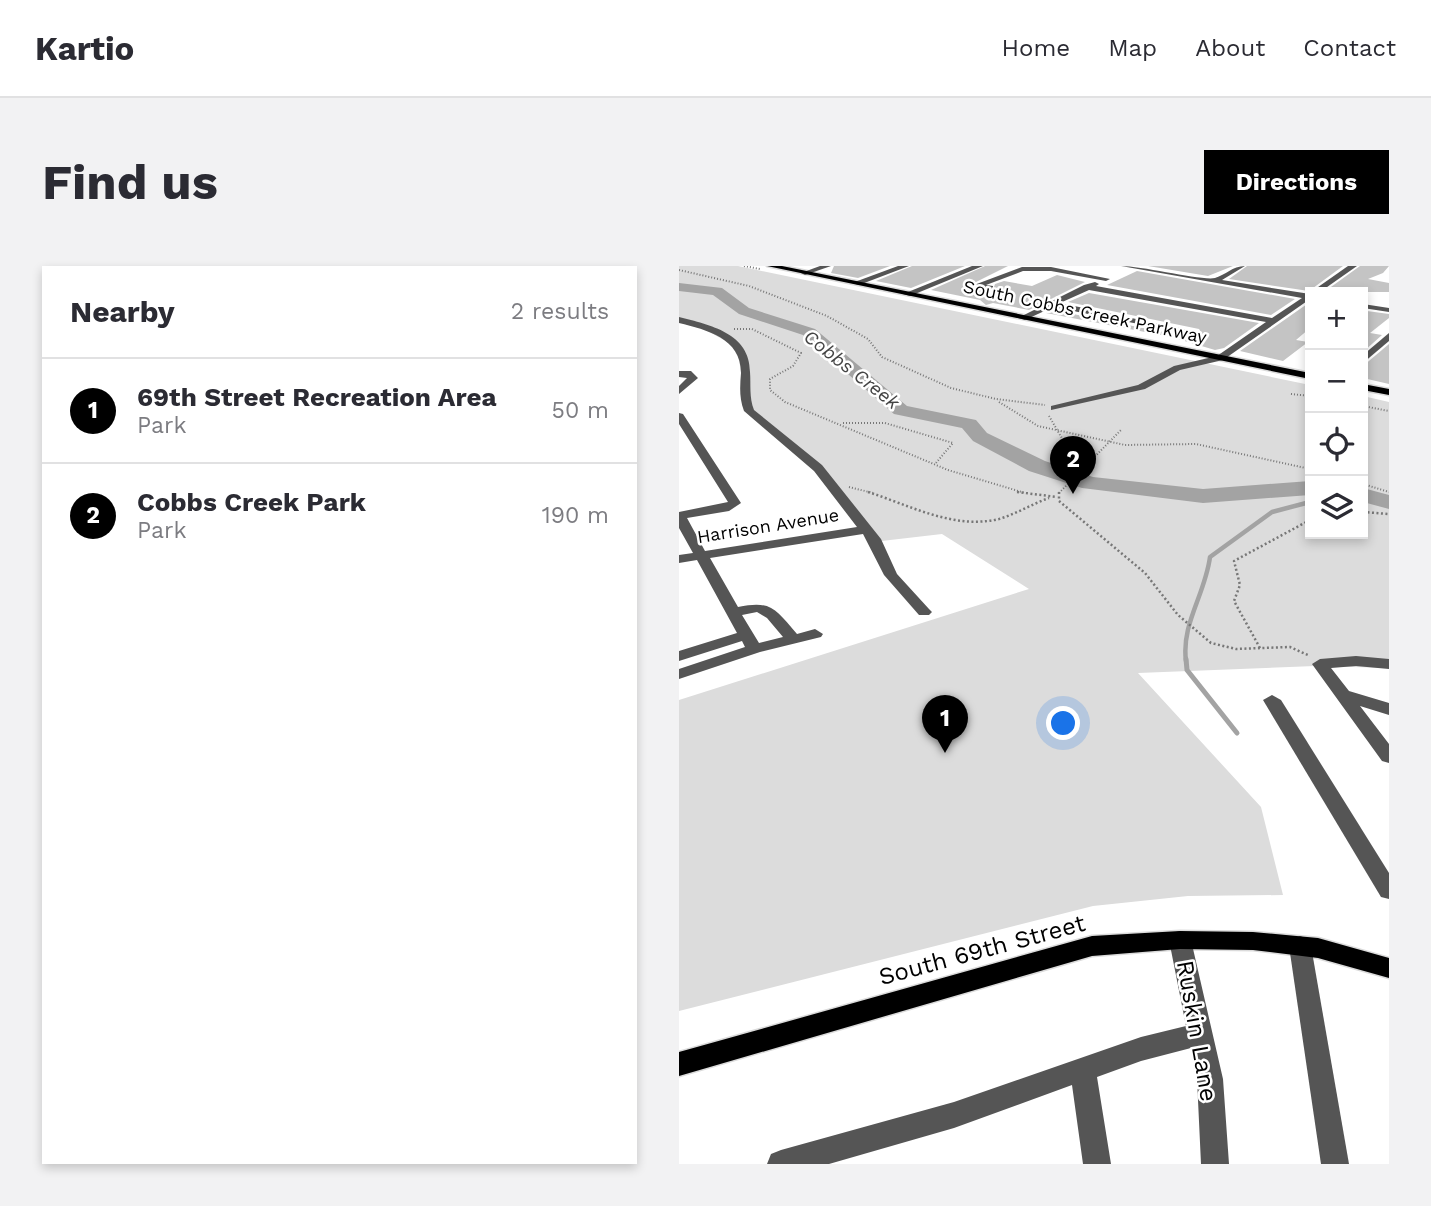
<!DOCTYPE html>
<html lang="en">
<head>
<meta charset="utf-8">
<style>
	body { margin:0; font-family:"Work Sans",sans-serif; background:#f2f2f3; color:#2b2b33 }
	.controls { position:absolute; right:21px; top:21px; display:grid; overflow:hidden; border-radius:0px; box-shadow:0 4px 10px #0003 }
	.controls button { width:63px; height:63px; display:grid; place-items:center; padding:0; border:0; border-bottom:2px solid #e1e1e2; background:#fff; color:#2b2b33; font:35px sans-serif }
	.you { position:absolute; left:385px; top:458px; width:24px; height:24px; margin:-18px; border:5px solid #fff; border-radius:50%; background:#1a73e8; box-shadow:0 0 0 10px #1a73e833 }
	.badge { display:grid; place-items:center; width:46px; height:46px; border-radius:50%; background:#000; color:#fff; font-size:23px; font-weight:700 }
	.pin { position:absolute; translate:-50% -58px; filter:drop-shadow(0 2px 4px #0008) }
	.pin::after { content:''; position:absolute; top:37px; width:24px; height:21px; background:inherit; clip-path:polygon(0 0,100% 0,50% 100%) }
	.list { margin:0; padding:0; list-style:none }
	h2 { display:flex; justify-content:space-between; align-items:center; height:91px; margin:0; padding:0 28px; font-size:30px }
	h2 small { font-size:23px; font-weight:400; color:#7c7c81 }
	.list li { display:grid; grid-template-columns:46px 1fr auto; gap:21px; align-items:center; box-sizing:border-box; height:105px; padding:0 28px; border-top:2px solid #e1e1e2 }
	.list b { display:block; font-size:26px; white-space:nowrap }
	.list p { margin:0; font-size:23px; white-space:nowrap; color:#7c7c81 }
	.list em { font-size:23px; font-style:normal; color:#7c7c81 }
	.icon { flex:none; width:38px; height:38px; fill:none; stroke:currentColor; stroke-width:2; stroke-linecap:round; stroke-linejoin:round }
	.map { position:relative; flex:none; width:710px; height:898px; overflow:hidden; border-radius:0px }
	header { display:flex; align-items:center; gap:42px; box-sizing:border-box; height:98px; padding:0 35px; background:#fff; border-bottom:2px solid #e1e1e2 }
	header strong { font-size:33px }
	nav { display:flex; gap:38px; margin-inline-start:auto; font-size:24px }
	.intro { display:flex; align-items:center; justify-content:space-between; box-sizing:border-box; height:168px; padding:0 42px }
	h1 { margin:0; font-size:49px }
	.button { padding:18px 32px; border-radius:0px; background:#000; color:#fff; font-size:24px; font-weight:700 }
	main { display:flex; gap:42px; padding:0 42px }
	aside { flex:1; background:#fff; border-radius:0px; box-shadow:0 4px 10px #0003 }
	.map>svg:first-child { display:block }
	.green { fill:#dcdcdc }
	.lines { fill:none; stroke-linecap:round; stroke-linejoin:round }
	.stream-far1 { stroke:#a3a3a3; stroke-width:4.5 }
	.stream { stroke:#a3a3a3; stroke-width:5 }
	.river { fill:#a3a3a3; fill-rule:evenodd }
	.building { fill:#c4c4c4 }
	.major-casing { stroke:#dbdbdb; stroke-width:3 }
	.path-far1 { stroke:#777; stroke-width:2; stroke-dasharray:1 2; stroke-linecap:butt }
	.path { stroke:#777; stroke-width:2.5; stroke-dasharray:2 2.5; stroke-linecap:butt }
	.minor { fill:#555; fill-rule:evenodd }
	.major { fill:#000; fill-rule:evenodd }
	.labels { text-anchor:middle; stroke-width:5; stroke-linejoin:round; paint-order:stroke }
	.far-street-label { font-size:18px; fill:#000; stroke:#fff }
	.far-water-label { font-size:19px; font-style:italic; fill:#444; stroke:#fff }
	.near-street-label { font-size:24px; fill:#000; stroke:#fff }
</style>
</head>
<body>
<header>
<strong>Kartio</strong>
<nav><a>Home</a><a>Map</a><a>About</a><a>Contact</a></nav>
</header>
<div class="intro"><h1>Find us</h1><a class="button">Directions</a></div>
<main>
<aside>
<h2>Nearby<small>2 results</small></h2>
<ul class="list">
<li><span class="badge">1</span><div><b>69th Street Recreation Area</b><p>Park</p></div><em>50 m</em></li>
<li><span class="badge">2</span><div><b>Cobbs Creek Park</b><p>Park</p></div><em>190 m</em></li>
</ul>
</aside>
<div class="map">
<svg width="710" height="898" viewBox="0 0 710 898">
	<rect width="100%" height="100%" fill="#fff"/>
	<path class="green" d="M0 0H59L631 119V268H684V130L710 136V402L636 400 459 407 582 541 604 629 509 630 414 640 0 745V434L350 323 263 268 194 276 125 189 67 138 58 81 19 60 0 55Z"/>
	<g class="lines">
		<path class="stream-far1" d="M507 395C502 358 526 329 531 291L593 246 631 236"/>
		<path class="stream" d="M507 393 508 404 558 467"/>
		<g class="river">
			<path d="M0 17 43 22 70 42 136 63 228 140 297 154 308 167 366 195 414 211 524 223 631 215V229L524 237 403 222 350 205 294 175 283 162 215 148 124 69 60 48 34 29 0 25Z"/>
			<path d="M684 222 710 229V243L684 236Z"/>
		</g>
	</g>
	<g class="building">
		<path d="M155 0H211L179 12 152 7Z"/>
		<path d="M233 0H286L232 22 197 15Z"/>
		<path d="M306 0H329L293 18 294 22 313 27 316 18 325 15 353 20 378 9 406 16 350 44 314 37 307 39 301 34 252 24Z"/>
		<path d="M469 0H554L529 10Z"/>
		<path d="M568 0H664L630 25 550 13Z"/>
		<path d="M681 0H710L704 7 689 13 710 17V26H645Z"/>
		<path d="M458 5 616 33 592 49 428 19Z"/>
		<path d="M410 27 580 57 545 82 536 84 492 71 367 47 374 44 514 72 522 66 520 63 389 36Z"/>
		<path d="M631 36V62L617 74 629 76 604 95 561 85Z"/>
		<path d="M688 45 710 48V52L691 67 703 69 684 86V54Z"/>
		<path d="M710 78V118L684 112V100Z"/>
	</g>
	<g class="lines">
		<g class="major-casing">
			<g id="major">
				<path d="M88 0H103L631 107V113Z"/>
				<path d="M684 118 710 123V129L684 124Z"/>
				<path d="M501 665 574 666 639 672 710 692V712L639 692 574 684 501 683 413 690 0 810V786L413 670Z"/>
			</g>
		</g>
		<g class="path-far1">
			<path d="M65 0 81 3"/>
			<path d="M0 4 70 20 148 50 189 73 203 91 272 122 317 133 366 139"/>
			<path d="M55 63H73L122 87 114 100 91 113V124L106 136 269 204 346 227"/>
			<path d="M612 128 631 130"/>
			<path d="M320 136 359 160 446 179 517 178 631 203"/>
			<path d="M684 140 710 145"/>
			<path d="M370 150 391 186 405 199"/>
			<path d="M164 157H206L274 177 256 198"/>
			<path d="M684 218 710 226"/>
			<path d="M170 221 194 227"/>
			<path d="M380 227 443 163"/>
		</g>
		<g class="path">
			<path d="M189 226C230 239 275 264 320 253 337 248 353 238 370 232"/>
			<path d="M338 226 378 231"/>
			<path d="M380 226V235L466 307 499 349 532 377 557 383 611 381 631 390"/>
			<path d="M684 246 710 248"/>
			<path d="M581 382 555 335 561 319 555 295 631 254"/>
		</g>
		<g class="minor">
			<path d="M141 0H152L126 9 122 7Z"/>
			<path d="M219 0H230L180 19 173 17Z"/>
			<path d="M293 0H304L231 30 224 28Z"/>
			<path d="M442 0C464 0 523 15 536 12 547 9 553 0 566 0L543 14 631 28V33L544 94 501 104 466 123 372 144V140L459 119 495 100 538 90 587 56 410 24 381 37 519 66 515 69 374 41 346 54 339 52 405 19 416 16 420 18 417 20 593 52 623 32Z"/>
			<path d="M669 0H678L641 26H632Z"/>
			<path d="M343 1H372L431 13 427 15 372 5H344L307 19 314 20V24L295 19Z"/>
			<path d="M684 38 710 42V46L684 42Z"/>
			<path d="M0 51C31 59 71 67 71 106 72 119 70 131 75 144L143 199 202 273 218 308 250 343 253 346 250 349H240L205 309 184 268 31 292 59 341C93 334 96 343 118 368L136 363 144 368 142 371 81 386 0 413V403L66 381 63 375 0 395V385L58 367 18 294 0 297V289L14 287 0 262V246L49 236 0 158V147L4 148 62 237 50 245 8 252 26 285 178 261 135 205 65 145C60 132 61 120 62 107 62 72 28 64 0 57ZM78 346 88 352 104 371 80 377 63 349Z"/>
			<path d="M710 67V75L684 97V89Z"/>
			<path d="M0 105H12L19 112 0 128V120L8 112 0 111Z"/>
			<path d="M677 390 710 393V403L677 400 652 402 670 425 710 437V449L681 440 710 478V497L703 495 633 398 641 393Z"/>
			<path d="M593 429 602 434 710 607V633L702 631 584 434Z"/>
			<path d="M501 665 509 667 512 674 544 813 550 898H522L518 813 512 782 462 795 418 811 432 898H404L393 819 275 862 150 898H88L92 888 102 884 275 836 462 771 507 760 490 674 493 667Z"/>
			<path d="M621 670 629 673 632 680 670 898H642L610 680 613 673Z"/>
		</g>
		<use href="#major" class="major"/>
	</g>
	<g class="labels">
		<g class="far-street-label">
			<text transform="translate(406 46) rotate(12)" y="6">South Cobbs Creek Parkway</text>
			<text transform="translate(89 260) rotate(-9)" y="6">Harrison Avenue</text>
		</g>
		<g class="far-water-label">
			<text transform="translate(173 103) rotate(38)" y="7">Cobbs Creek</text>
		</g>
		<g class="near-street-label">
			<text transform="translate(303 684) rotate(-15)" y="8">South 69th Street</text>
			<text transform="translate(518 765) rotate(80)" y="8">Ruskin Lane</text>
		</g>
	</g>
</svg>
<div class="controls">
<button>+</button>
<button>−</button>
<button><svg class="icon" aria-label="locate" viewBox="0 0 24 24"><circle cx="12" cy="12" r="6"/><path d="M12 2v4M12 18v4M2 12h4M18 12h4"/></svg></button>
<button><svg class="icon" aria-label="layers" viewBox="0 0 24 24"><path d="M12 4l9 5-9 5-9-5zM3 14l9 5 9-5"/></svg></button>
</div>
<div class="you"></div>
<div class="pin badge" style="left:266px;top:487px">1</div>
<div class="pin badge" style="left:394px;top:228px">2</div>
</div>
</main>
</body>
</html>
